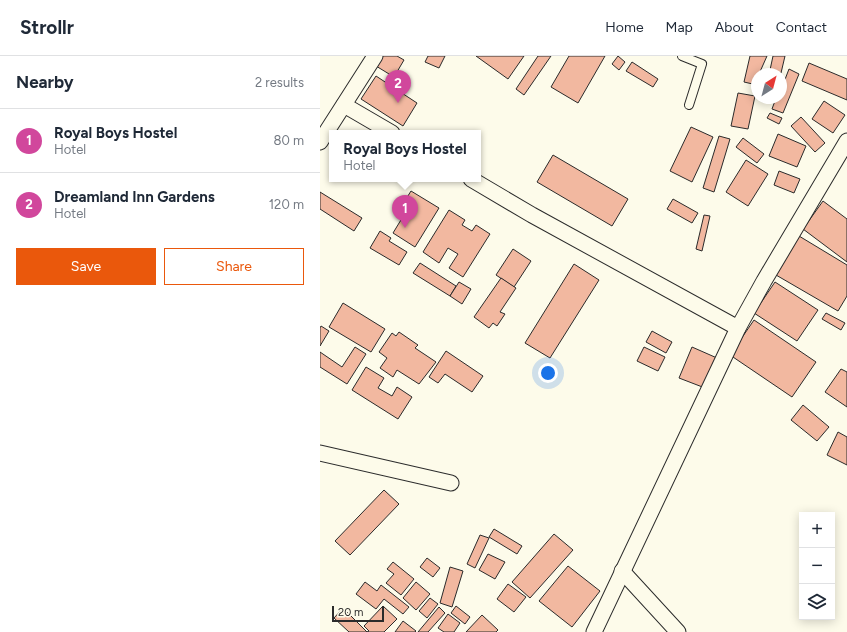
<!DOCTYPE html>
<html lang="en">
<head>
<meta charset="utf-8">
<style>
	body { margin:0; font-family:Figtree,sans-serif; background:#f2f2f3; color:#1f2937 }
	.controls { position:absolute; right:12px; bottom:12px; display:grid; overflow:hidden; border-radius:0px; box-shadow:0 2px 10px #0003 }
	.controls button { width:36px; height:36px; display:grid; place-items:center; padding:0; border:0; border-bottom:1px solid #e0e1e3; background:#fff; color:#1f2937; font:20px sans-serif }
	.compass { position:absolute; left:431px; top:12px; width:36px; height:36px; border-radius:50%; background:#fff; box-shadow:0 2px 10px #0003; rotate:36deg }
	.scale { position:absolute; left:12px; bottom:10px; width:52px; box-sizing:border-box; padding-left:4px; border:2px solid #2b2b2b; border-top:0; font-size:11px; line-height:14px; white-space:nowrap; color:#2b2b2b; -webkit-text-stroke:3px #fdfbea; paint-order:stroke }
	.you { position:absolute; left:228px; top:317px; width:14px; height:14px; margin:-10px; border:3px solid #fff; border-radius:50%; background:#1a73e8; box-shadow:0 0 0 6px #1a73e833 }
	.badge { display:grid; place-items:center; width:26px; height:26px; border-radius:50%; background:#ea580c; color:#fff; font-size:13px; font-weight:700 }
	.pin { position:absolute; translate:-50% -33px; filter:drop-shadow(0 1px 2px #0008) }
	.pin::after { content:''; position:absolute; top:21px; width:14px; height:12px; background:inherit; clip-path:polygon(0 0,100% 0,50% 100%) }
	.popup { position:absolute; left:9px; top:74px; width:152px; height:52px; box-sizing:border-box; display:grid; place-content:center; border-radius:0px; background:#fff; filter:drop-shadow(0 1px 3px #0005); font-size:13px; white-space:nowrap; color:#747a83 }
	.popup b { font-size:15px; color:#1f2937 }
	.popup::after { content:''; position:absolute; left:50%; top:100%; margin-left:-8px; border:8px solid transparent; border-top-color:#fff }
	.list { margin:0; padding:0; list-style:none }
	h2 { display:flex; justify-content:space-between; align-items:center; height:52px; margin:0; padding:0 16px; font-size:17px }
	h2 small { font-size:13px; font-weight:400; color:#747a83 }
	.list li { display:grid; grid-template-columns:26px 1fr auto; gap:12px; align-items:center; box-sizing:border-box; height:64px; padding:0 16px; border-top:1px solid #e0e1e3 }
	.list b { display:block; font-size:15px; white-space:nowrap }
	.list p { margin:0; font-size:13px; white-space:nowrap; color:#747a83 }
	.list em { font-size:13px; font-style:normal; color:#747a83 }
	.actions { display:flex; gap:8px; padding:12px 16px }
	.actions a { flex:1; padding:9px 0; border:1px solid #ea580c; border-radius:0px; text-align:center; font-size:14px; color:#ea580c }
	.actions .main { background:#ea580c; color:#fff }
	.icon { flex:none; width:22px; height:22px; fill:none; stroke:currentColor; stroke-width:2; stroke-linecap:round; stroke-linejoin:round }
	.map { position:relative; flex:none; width:527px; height:576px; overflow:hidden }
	header { display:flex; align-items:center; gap:24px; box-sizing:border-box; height:56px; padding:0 20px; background:#fff; border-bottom:1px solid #e0e1e3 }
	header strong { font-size:19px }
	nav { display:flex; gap:22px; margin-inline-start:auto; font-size:14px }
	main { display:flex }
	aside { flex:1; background:#fff }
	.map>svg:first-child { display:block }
	.building { fill:#f2b8a0; stroke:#2b2b2b }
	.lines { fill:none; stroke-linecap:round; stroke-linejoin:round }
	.service-casing { stroke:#2b2b2b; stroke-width:10 }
	.minor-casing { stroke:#2b2b2b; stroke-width:17 }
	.service { stroke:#fdfbea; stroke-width:8 }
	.minor { stroke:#fdfbea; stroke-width:15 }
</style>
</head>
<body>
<header>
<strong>Strollr</strong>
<nav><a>Home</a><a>Map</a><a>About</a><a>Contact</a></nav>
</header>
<main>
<aside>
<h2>Nearby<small>2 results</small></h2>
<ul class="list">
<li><span class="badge" style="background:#d1479c">1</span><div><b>Royal Boys Hostel</b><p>Hotel</p></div><em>80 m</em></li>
<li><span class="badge" style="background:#d1479c">2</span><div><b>Dreamland Inn Gardens</b><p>Hotel</p></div><em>120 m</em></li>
</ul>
<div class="actions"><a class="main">Save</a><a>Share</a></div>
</aside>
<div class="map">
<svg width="527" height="576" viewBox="0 0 527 576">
	<rect width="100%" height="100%" fill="#fdfbea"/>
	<g class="building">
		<path d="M62 0H77L84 4 74 21 56 10Z"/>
		<path d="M108 0H125L119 12 105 6Z"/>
		<path d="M156 0H204L188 23Z"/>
		<path d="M218 0H231L204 39 196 33Z"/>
		<path d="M249 0H285L258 47 231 31Z"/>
		<path d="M298 0 305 6 299 14 292 8Z"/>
		<path d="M430 0H447L439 18H437V29L424 26Z"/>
		<path d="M453 0H465L461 17 450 14Z"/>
		<path d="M312 6 338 23 333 31 306 15Z"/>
		<path d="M489 7 527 23V44L482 25Z"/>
		<path d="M469 13 479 18 463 57 452 53 456 42H461V25L464 26Z"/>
		<path d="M56 20 97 47 83 70 41 43Z"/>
		<path d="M418 37 435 40 428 73 411 70Z"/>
		<path d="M504 45 525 59 513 77 492 63Z"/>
		<path d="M450 57 462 62 459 68 447 62Z"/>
		<path d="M481 61 505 87 495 96 471 70Z"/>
		<path d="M371 71 393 81 372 126 350 115Z"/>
		<path d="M458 78 486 90 477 111 449 100Z"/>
		<path d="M399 80 410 83 394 136 383 132Z"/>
		<path d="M423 82 444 98 437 107 416 91Z"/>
		<path d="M233 99 308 143 292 170 217 126Z"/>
		<path d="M426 104 448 118 428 150 406 136Z"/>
		<path d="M459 115 480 123 474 137 454 129Z"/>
		<path d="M91 135 119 152 95 191 73 177 87 154 81 151Z"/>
		<path d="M0 136 42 162 34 175 0 153Z"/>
		<path d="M353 143 378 157 372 167 347 153Z"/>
		<path d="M503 145 527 163V206L483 173Z"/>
		<path d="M129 154 145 164 142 169 152 175 156 169 170 178 143 221 129 212 138 198 128 192 119 207 103 196Z"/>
		<path d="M384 159 390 160 382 195 376 193Z"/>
		<path d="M60 175 71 182 69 185 87 196 79 209 50 192Z"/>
		<path d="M479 180 527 209V240L518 255 456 219Z"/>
		<path d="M193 193 211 205 194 231 176 219Z"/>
		<path d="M100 207 136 230 130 240 93 217Z"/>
		<path d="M254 208 279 224 230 302 205 287Z"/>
		<path d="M181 222 196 232 180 256 185 258 177 270 173 267 169 272 154 261Z"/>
		<path d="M139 226 151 233 142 248 130 240Z"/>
		<path d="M455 226 498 254 477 285 434 257Z"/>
		<path d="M23 247 65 273 51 296 9 271Z"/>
		<path d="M506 257 525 267 521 274 502 263Z"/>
		<path d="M434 264 496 306 472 341 410 299Z"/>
		<path d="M1 270 9 275 0 290V272Z"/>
		<path d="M332 275 352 286 346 297 326 286Z"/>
		<path d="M79 276 98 289 95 292 116 306 99 328 77 314 73 321 60 312 67 302 59 296 72 277 76 280Z"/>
		<path d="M35 291 46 298 27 328 0 311V296L22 311Z"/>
		<path d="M324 291 345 301 338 315 317 305Z"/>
		<path d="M372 291 397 302 385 332 359 322Z"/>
		<path d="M126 295 163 320 152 336 125 318 118 327 109 321Z"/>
		<path d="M46 311 64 322 58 332 72 340 77 331 92 341 78 363 32 334Z"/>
		<path d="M521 313 527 316V351L505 336Z"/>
		<path d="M483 349 509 371 497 385 471 364Z"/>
		<path d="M518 376 527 381V409L507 399Z"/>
		<path d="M64 434 79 448 30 499 15 485Z"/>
		<path d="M174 473 202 490 197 498 169 481Z"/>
		<path d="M234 478 253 494 210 542 192 526Z"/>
		<path d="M160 479 169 482 155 512 147 508Z"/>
		<path d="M168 498 185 506 175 523 159 514Z"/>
		<path d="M107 502 120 512 113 521 100 511Z"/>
		<path d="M73 506 94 523 81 539 66 527 74 518 67 513Z"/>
		<path d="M248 510 280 535 252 571 219 545Z"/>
		<path d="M130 511 143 515 132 551 120 547Z"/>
		<path d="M45 526 57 535 61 529 89 551 83 558 64 543 56 553 36 538Z"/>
		<path d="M96 526 110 538 96 554 83 542Z"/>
		<path d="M188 528 206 541 194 556 177 543Z"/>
		<path d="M110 542 118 548 107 562 99 555Z"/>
		<path d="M63 550 77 563 64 576H29L14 562 23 552 47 576 49 575 44 570Z"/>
		<path d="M136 550 150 561 145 568 131 557Z"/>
		<path d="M119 551 125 557 108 576H98Z"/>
		<path d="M128 558 140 567 134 576H124L118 572Z"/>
		<path d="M162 559 178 574 176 576H146Z"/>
		<path d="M83 565 96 575 95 576H75Z"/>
	</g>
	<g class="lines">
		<g class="service-casing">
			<path id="service" d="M362 0 382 8 369 49"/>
		</g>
		<g class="minor-casing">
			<g id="minor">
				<path d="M24 49 72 77"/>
				<path d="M0 86 55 0"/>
				<path d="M151 123 212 159 418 272"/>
				<path d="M0 397 131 427"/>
				<path d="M302 515 358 576"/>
				<path d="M274 576 418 272 444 225 527 85"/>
			</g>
		</g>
		<use href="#service" class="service"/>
		<use href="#minor" class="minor"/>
	</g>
</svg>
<div class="controls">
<button>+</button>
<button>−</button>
<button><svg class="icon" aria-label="layers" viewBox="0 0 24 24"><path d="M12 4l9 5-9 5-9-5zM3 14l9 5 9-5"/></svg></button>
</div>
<svg class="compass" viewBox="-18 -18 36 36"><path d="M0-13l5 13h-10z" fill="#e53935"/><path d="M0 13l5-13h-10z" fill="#747a83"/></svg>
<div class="scale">20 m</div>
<div class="you"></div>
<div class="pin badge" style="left:85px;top:172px;background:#d1479c">1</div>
<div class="popup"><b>Royal Boys Hostel</b>Hotel</div>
<div class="pin badge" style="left:78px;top:47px;background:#d1479c">2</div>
</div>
</main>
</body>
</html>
